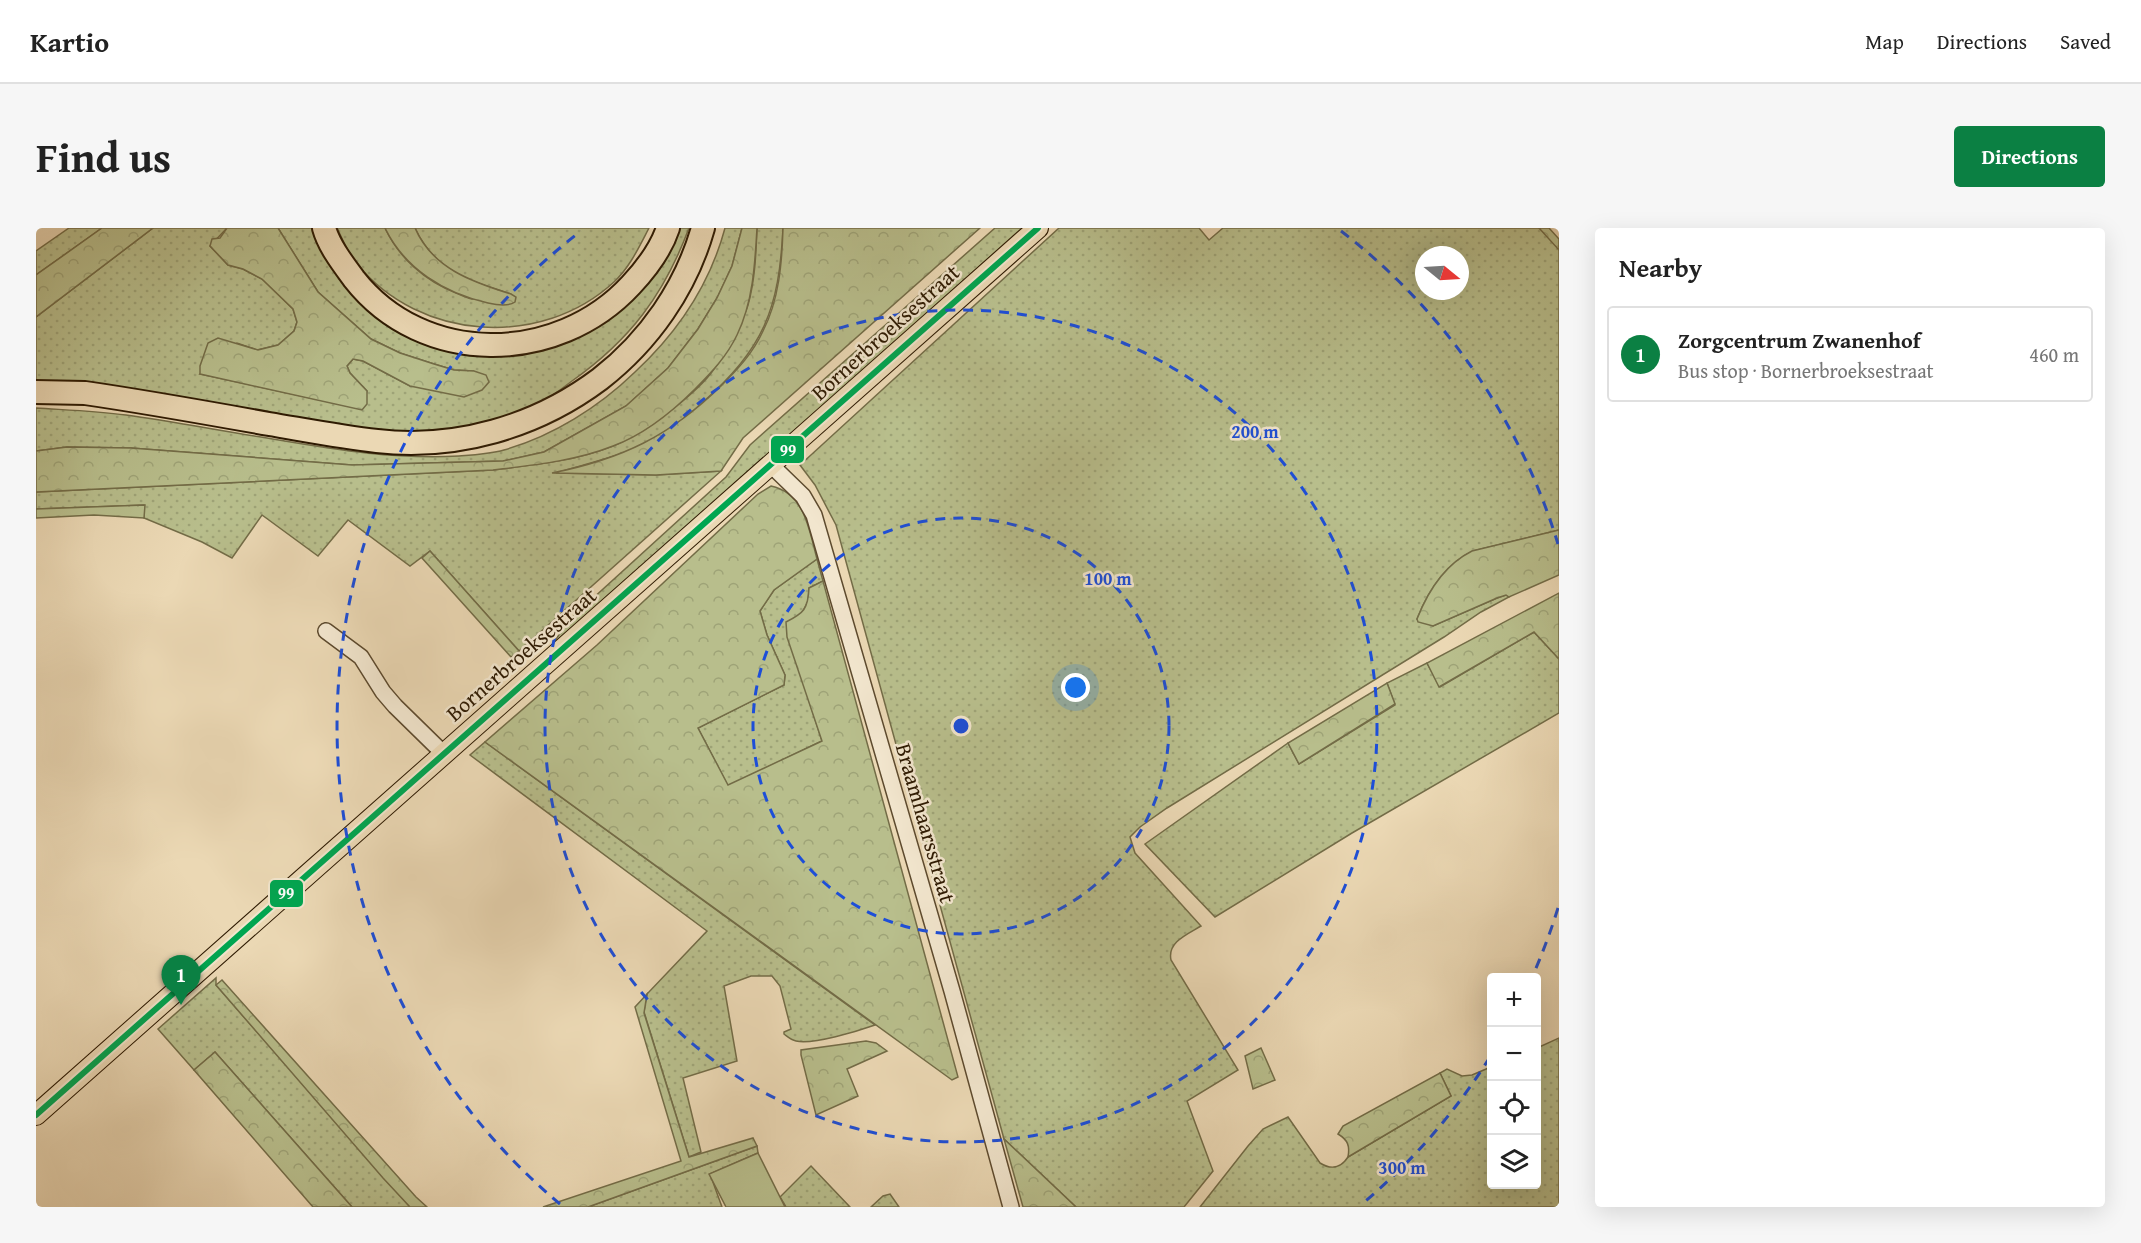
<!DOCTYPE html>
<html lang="en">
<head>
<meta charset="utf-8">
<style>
	body { margin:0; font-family:"Gentium Book Plus",serif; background:#f6f6f6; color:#222 }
	.controls { position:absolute; right:18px; bottom:18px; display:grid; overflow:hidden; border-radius:6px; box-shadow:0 6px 24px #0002 }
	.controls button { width:54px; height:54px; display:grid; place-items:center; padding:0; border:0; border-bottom:2px solid #e0e0e0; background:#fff; color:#222; font:30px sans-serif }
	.compass { position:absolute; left:1379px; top:18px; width:54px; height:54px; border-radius:50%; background:#fff; box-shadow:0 6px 24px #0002; rotate:108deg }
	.you { position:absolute; left:1040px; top:460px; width:21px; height:21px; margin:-15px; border:4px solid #fff; border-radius:50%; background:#1a73e8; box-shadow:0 0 0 9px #1a73e833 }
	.badge { display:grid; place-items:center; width:39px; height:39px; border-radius:50%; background:#0b8043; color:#fff; font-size:20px; font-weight:700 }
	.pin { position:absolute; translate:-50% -50px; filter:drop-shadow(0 2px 3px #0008) }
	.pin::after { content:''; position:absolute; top:32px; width:21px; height:18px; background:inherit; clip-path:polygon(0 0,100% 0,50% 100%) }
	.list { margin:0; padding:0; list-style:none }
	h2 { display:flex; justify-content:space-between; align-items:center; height:78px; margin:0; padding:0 24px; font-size:26px }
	h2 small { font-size:20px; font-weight:400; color:#767676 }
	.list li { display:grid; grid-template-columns:39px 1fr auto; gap:18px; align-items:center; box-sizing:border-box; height:96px; margin:0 12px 12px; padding:0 12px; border:2px solid #e0e0e0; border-radius:6px }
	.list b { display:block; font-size:22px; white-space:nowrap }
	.list p { margin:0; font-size:20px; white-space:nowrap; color:#767676 }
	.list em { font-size:20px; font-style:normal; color:#767676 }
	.icon { flex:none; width:33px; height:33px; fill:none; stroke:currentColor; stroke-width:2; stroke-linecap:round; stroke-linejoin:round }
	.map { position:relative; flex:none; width:1523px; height:979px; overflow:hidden; border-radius:6px }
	header { display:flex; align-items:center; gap:36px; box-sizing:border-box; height:84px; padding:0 30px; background:#fff; border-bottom:2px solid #e0e0e0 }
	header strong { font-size:28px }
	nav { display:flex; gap:33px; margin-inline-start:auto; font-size:21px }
	.intro { display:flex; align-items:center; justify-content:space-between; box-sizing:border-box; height:144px; padding:0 36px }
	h1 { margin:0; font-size:42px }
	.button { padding:15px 27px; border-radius:6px; background:#0b8043; color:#fff; font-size:21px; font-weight:700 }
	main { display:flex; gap:36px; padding:0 36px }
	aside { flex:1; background:#fff; border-radius:6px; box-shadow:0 6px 24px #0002 }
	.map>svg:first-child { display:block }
	.grass { fill:url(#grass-dots); stroke:#736c47; stroke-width:1.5; fill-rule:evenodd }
	.forest { fill:url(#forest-crowns); stroke:#736c47; stroke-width:1.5 }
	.green { fill:#b8be8c; stroke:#736c47; stroke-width:1.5 }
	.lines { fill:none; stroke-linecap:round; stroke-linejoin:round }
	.minor-casing { stroke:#5d4a2e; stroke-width:18 }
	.major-casing { stroke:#2e1a02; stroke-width:22 }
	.highway-casing { stroke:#2e1a02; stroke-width:26 }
	.minor { stroke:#f2e6ce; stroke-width:15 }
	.major { stroke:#ebd8b4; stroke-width:20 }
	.highway { stroke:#ebd8b4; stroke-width:22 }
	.bus-1-casing { stroke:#f2e6ce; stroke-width:10 }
	.bus-1 { stroke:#00a651; stroke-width:6 }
	.ring { fill:none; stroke:#1d4ed8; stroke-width:3; stroke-dasharray:10 8 }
	.labels { text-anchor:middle; stroke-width:5; stroke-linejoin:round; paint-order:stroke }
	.street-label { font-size:22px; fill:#2e1a02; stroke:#f2e6ce }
	.centre { fill:#1d4ed8; stroke:#f2e6ce; stroke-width:3 }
	.ring-label { font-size:18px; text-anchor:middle; font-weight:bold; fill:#1d4ed8; stroke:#f2e6ce; stroke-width:5; stroke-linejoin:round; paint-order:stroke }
	.line-badge { stroke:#f2e6ce; stroke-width:2 }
	.badge-label { font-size:16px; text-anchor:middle; font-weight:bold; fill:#fff }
</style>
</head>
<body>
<header>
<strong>Kartio</strong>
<nav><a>Map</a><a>Directions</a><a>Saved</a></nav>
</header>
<div class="intro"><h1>Find us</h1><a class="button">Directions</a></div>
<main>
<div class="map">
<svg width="1523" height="979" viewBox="0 0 1523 979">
	<defs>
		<pattern id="grass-dots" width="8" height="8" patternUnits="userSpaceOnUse" patternTransform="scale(1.5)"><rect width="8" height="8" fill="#b8be8c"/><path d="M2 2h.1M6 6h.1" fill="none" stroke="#9ea377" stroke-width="1.8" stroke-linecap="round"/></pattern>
		<pattern id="forest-crowns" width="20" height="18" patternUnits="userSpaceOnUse" patternTransform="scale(1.5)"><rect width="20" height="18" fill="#b8be8c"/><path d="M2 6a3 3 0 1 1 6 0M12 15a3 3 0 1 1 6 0" fill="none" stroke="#9ea377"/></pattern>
	</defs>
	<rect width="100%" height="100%" fill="#ebd8b4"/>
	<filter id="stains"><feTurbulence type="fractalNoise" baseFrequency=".00333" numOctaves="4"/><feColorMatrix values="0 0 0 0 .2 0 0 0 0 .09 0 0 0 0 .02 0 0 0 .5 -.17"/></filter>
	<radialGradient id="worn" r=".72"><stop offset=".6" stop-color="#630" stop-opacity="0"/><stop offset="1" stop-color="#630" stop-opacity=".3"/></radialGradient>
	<g class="grass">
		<path d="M33 0H66L0 47V23Z"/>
		<path d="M117 0H191L174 18 192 37 207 41 226 51 257 81 261 94 258 103 242 117 221 122 201 115 164 146 326 181 331 163 314 145 311 138 317 131 327 133 374 158 438 143 418 142 398 136 364 125 335 111 282 64 242 0H277L295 35 379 105 529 109 636 0H653C628 67 594 112 536 153 522 164 506 175 489 182 449 199 403 203 360 207L0 155V89Z"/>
		<path d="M301 0H349C363 30 389 53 420 65 426 67 432 71 438 71 450 71 463 67 475 66 433 53 399 43 379 0H613C603 19 594 39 578 54 505 121 384 113 321 36 312 26 307 12 301 0Z"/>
		<path d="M689 0H706L696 38 681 70 662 101 632 140 590 178 508 224 467 233 316 237 95 220 31 219 0 223V180C30 182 60 183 90 187 135 193 180 202 225 209 291 220 355 232 423 228 437 227 454 226 468 222 517 208 563 179 599 144 641 105 674 56 689 0Z"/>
		<path d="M721 0H747C743 82 728 120 666 175 646 193 623 210 598 221 573 231 546 237 520 245L620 247 685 243 483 423 394 323 374 338 312 292 282 328 226 287 196 330 166 314 108 290V277L0 281V264L457 242C498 237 539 233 577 218 604 208 662 165 678 141 687 129 708 90 712 77 719 52 720 26 721 0Z"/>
		<path d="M959 0H986L509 428 532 393 690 249 714 217Z"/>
		<path d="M1023 0H1163L1173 12 1187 0H1507L1523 19V302L1437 323C1408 337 1392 363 1381 391L1397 398 1461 370 1470 367 1473 369 1445 384 1408 409 1131 580 1104 599 1094 609 1099 625 1165 698C1152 706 1131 714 1135 732L1202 842 1151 873 1177 943 1148 979H1040L968 911 800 297 779 257 764 237ZM1388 27H1424V63H1388Z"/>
		<path d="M781 331 787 353 773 360 772 373 766 385 770 463 786 513 692 558 662 500 748 457 749 447 731 407 724 383 738 362Z"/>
		<path d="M1498 404 1523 431V485L1316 605 1179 689 1109 616 1252 515 1263 536 1359 477 1351 455 1391 435 1404 459Z"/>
		<path d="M449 514 839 797C822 803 777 817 760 813 755 812 752 809 748 806V804L755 801 744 758 736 748H715L688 758 701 833 647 850 665 924 653 929 608 784 611 766 671 703 434 527Z"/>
		<path d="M180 750V757L374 979H316L179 824 158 842 122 801Z"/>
		<path d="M1523 810V979H1164L1212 918 1227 901 1252 889 1284 935C1295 942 1305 940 1312 929L1415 868 1404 845 1411 841 1426 848 1436 847 1455 839 1456 956H1500L1501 820Z"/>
		<path d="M721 918 722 925 674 946 686 979H552Z"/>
		<path d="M775 938 814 979H750L744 969Z"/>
		<path d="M854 966 863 979H835L847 968Z"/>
	</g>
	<g class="forest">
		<path d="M66 0H117L0 89V47Z"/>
		<path d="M191 0H242L282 64 335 111 364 125 398 136 418 142 438 143 450 147 453 154 446 162 428 169 374 158 327 133 317 131 311 138 314 145 331 163V176L326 182 164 146V138L172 115 182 110 222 122 242 117 258 103 261 94 257 81 226 51 207 41 192 37 174 18 176 11 184 10Z"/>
		<path d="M349 0H379C396 40 436 54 475 66L480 69 479 74C472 79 461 77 452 75 408 65 369 41 349 0Z"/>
		<path d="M706 0H721C719 36 717 74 701 107 691 128 676 144 659 161 637 183 607 207 577 218 539 233 498 237 457 242L0 264V223L31 219 95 220 316 237 467 233 508 224 590 178 632 140 662 101 681 70 696 38Z"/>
		<path d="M747 0H944L707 210 685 243 620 247 516 245C586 231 634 208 685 158 702 141 717 125 727 103 743 72 746 35 747 0Z"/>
		<path d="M1503 0H1513L1523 11V22Z"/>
		<path d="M735 258C769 265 773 302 781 331L738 362 724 383 731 407 749 447 748 457 662 500 692 557 786 513 751 409 750 394C768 385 772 381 773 360L787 353 922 849 916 852 449 514 561 417 722 266Z"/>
		<path d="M109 277 108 290 58 287 0 290V281Z"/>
		<path d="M1523 302V347L1473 369 1470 367 1461 370 1397 398 1382 394 1381 391C1392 363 1408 337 1436 323Z"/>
		<path d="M394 323 483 423 475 429 386 330Z"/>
		<path d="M1523 365V431L1498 404 1403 459 1391 435Z"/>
		<path d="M1351 455 1359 476 1263 536 1252 515Z"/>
		<path d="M186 752 380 969 391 979H374L347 950 180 757Z"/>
		<path d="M611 766 608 785 653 929 717 910 721 918 552 979H507L645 933 599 779Z"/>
		<path d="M830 813 840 815 851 823 811 841 822 868 780 887 765 827V822Z"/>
		<path d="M1225 820 1239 852 1217 861 1209 828Z"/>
		<path d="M179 824 316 979H277L158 842Z"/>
		<path d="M1404 845 1415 868 1312 929C1314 918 1312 912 1302 906L1307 898Z"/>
		<path d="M968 911 1040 979H987Z"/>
	</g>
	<path class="green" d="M722 925 749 979H690L673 946Z"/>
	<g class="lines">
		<g class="minor-casing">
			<g id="minor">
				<path d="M735 237 767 268 778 287 916 763 975 979"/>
				<path d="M290 403 325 429 347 464 359 478 408 526"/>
			</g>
		</g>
		<g class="major-casing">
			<path id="major" d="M0 887 1002 0"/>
		</g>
		<g class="highway-casing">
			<g id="highway">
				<path d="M288 0C293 18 307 36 318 51 387 139 521 137 595 57 610 41 625 21 632 0"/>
				<path d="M0 164 49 165C111 174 172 185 233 196 269 202 305 209 341 213 420 222 500 199 564 151 613 113 650 60 667 0"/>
			</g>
		</g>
		<use href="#minor" class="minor"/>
		<use href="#major" class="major"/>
		<use href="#highway" class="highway"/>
		<g class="bus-1-casing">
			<path id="bus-1" d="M0 887 1002 0"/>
		</g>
		<use href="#bus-1" class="bus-1"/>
	</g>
	<g class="ring">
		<circle cx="925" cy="498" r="208"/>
		<circle cx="925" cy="498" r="416"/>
		<path d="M1522 680A624 624 0 0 1 1497 747M1454 829A624 624 0 0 1 1326 976M524 976A624 624 0 0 1 545 3M1305 3A624 624 0 0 1 1522 316"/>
	</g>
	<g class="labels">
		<g class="street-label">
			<text transform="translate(849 104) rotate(-42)" y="8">Bornerbroeksestraat</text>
			<text transform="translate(485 426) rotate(-41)" y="8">Bornerbroeksestraat</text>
			<text transform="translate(890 595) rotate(74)" y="8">Braamhaarsstraat</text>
		</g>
	</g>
	<circle cx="925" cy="498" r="9" class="centre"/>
	<g class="ring-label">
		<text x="1219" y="210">200 m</text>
		<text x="1072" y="357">100 m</text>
		<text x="1366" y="946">300 m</text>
	</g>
	<g class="line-badge">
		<rect x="734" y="207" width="35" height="29" rx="6" fill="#00a651"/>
		<rect x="233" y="651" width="35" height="29" rx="6" fill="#00a651"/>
	</g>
	<g class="badge-label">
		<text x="752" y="228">99</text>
		<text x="250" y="671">99</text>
	</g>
	<rect width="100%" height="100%" filter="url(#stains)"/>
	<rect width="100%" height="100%" fill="url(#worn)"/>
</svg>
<div class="controls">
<button>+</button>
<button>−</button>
<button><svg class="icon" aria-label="locate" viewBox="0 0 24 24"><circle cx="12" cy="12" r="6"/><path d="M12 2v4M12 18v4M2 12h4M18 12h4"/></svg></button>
<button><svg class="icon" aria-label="layers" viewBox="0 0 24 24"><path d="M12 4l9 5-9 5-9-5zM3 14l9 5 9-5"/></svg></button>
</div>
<svg class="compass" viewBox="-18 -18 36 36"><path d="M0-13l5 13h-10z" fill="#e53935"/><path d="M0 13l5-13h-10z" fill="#767676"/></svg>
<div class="you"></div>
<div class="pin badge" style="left:145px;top:777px">1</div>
</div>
<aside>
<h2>Nearby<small></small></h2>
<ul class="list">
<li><span class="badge">1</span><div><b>Zorgcentrum Zwanenhof</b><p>Bus stop · Bornerbroeksestraat</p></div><em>460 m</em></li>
</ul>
</aside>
</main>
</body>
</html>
